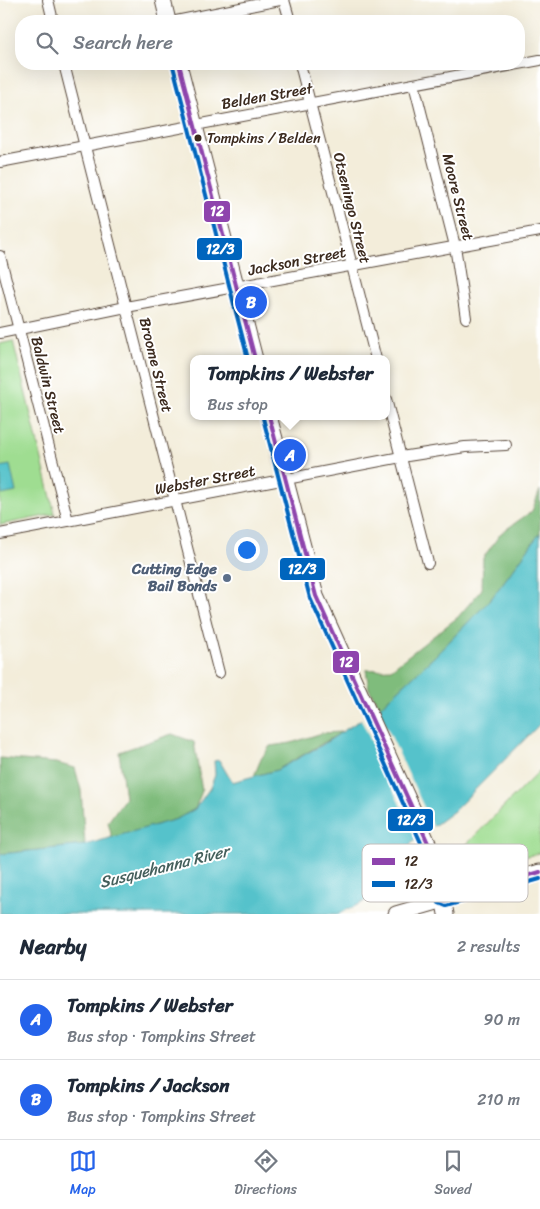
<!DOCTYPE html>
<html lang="en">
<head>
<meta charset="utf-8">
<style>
	body { margin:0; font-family:Sriracha,sans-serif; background:#f6f6f7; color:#1f2937 }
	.you { position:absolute; left:246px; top:549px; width:18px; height:18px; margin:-12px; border:4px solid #fff; border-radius:50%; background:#1a73e8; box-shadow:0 0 0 8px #1a73e833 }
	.badge { display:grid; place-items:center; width:32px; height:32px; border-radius:50%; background:#2563eb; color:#fff; font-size:16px; font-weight:700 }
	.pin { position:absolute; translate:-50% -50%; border:2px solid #fff; box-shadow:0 1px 5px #0006 }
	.popup { position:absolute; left:190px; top:355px; width:200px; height:65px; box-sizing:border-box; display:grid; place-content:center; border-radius:10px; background:#fff; filter:drop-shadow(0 1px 4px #0005); font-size:16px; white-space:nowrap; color:#747a83 }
	.popup b { font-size:19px; color:#1f2937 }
	.popup::after { content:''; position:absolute; left:50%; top:100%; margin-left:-10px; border:10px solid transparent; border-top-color:#fff }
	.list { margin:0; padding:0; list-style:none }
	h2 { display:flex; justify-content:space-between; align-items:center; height:65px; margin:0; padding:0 20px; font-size:21px }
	h2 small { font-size:16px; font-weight:400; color:#747a83 }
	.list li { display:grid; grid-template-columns:32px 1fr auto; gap:15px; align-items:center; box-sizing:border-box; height:80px; padding:0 20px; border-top:1px solid #e0e1e3 }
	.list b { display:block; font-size:19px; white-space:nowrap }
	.list p { margin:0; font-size:16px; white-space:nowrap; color:#747a83 }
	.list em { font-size:16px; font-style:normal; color:#747a83 }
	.icon { flex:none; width:28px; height:28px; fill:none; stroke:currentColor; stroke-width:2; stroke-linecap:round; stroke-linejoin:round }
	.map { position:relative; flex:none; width:540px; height:914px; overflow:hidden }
	.search { position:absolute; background:#fff; box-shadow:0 5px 20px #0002; left:15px; right:15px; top:15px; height:55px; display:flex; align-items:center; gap:12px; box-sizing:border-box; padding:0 18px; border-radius:20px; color:#747a83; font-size:19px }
	.sheet { height:225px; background:#fff }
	nav { display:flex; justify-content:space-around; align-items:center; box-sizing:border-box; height:70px; border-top:1px solid #e0e1e3; background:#fff; font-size:14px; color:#747a83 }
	nav a { display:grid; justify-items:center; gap:2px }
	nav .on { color:#2563eb }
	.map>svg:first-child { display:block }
	.green { fill:#9fdd91; stroke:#6d8458 }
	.forest { fill:#7fbc7b; stroke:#5d734c }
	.water { fill:#55c2cb; stroke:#487674 }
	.pier { fill:#f3edda }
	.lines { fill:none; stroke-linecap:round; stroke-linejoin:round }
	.street-casing { stroke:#57473a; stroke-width:12 }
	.primary-casing { stroke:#57473a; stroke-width:17 }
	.street { stroke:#fff; stroke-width:10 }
	.primary { stroke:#fff; stroke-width:15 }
	.bus-1-casing { stroke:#fff; stroke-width:8 }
	.bus-2-casing { stroke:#fff; stroke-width:8 }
	.bus-1 { stroke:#8e44ad; stroke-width:4 }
	.bus-2 { stroke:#0065bd; stroke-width:4 }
	.bus-dot { fill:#3b2a1e; stroke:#fff; stroke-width:2 }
	.service-dot { fill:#5c6f8a; stroke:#fff; stroke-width:2 }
	.labels { text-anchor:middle; stroke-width:4; stroke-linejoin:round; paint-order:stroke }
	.bus-label { font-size:14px; fill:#3b2a1e; stroke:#fff; text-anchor:start }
	.street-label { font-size:15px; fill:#3b2a1e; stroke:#fff }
	.service-label { font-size:15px; font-weight:bold; fill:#4e5e75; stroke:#fff; text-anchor:end }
	.water-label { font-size:16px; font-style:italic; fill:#445f5b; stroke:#fff }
	.key { fill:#fff; stroke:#c4bfbc; stroke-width:1 }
	.key-label { font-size:14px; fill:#3b2a1e }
	.line-badge { stroke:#fff; stroke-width:2 }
	.badge-label { font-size:14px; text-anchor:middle; font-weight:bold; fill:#fff }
</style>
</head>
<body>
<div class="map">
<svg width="540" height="914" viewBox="0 0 540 914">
	<rect width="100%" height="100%" fill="#fff"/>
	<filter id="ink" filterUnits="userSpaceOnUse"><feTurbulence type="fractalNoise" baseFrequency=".02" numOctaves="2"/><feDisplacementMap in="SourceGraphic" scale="10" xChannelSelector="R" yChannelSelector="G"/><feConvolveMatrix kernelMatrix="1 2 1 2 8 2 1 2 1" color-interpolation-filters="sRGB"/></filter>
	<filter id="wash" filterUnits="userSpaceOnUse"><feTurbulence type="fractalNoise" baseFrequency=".0096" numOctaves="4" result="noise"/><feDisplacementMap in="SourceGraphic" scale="20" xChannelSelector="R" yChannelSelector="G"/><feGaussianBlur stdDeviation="1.12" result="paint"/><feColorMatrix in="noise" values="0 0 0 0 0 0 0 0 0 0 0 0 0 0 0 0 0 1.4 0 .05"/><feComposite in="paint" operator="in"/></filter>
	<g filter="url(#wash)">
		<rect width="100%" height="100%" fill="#f3edda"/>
		<g class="green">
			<path d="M13 341 55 514 0 525V344Z"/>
			<path d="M540 770V853L470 870 460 869 449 862Z"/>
		</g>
		<g class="forest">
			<path d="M540 490V533L491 599 434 657 380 707 369 689 366 670 391 669 458 617 482 589 483 558 501 533 532 511Z"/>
			<path d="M342 732 277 770 254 776 261 759 270 746 291 743 322 733Z"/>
			<path d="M172 734 194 742 202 791 195 809 177 819 112 838 108 822 125 798 119 752Z"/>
			<path d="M0 758 56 763 75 768 81 790 85 845 0 854Z"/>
		</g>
		<g class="water">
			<path d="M10 465 16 492 2 495 0 467Z"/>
			<path d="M540 533V724L454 811 412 842 397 872 371 888C370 905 351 906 339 914H0V854L85 845 177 819 195 809 210 788 215 775 214 761 219 760 232 782 277 770 322 745 380 707 434 657 491 599Z"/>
		</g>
		<path class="pier" d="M377 706 434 829 417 842 360 717Z"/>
	</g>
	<g filter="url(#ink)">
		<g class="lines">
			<g class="street-casing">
				<g id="street">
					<path d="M48 0 53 21"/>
					<path d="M284 0 290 21"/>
					<path d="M176 21 280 0"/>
					<path d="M64 64 219 673"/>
					<path d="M300 64 376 359"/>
					<path d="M414 84 455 246 466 318"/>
					<path d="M0 162 540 60"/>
					<path d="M0 256 68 521"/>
					<path d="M0 333 126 307 540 231"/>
					<path d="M386 399 428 563"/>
					<path d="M0 534 401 457 465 447 506 445"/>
				</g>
			</g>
			<g class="primary-casing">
				<g id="primary">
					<path d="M163 0 168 21"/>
					<path d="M179 64 255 359"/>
					<path d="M269 416 316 596 433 854 438 870 446 914"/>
					<path d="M396 914 540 872"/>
				</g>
			</g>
			<use href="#street" class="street"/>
			<use href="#primary" class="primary"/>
			<g class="bus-1-casing">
				<g id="bus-1">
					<path d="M179 64 255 359"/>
					<path d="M269 416 316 596 433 854 444 900"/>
					<path d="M444 900 540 872"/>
				</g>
			</g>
			<g class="bus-2-casing">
				<g id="bus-2">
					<path d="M173 66 248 359"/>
					<path d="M263 418 310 598 427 856 439 903 446 906 540 879"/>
				</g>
			</g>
			<use href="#bus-1" class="bus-1"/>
			<use href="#bus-2" class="bus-2"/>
		</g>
	</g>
	<circle class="bus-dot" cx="198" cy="138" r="4.5"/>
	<circle class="service-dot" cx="227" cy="578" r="5"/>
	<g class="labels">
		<g class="bus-label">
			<text x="207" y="143">Tompkins / Belden</text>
		</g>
		<g class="street-label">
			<text transform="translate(267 96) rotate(-10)" y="5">Belden Street</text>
			<text transform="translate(458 197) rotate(76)" y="5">Moore Street</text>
			<text transform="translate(352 208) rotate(76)" y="5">Otseningo Street</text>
			<text transform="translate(297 261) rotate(-11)" y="5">Jackson Street</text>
			<text transform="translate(156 365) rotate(76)" y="5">Broome Street</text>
			<text transform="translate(48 385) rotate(76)" y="5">Baldwin Street</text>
			<text transform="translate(205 480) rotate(-11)" y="5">Webster Street</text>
		</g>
		<g class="service-label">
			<text x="217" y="574">Cutting Edge<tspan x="217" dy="17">Bail Bonds</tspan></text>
		</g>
		<g class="water-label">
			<text transform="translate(164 866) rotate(-14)" y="6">Susquehanna River</text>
		</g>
	</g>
	<rect x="362" y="844" width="166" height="58" rx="8" class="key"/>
	<rect x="372" y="858" width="23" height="7" fill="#8e44ad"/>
	<rect x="372" y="881" width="23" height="6" fill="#0065bd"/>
	<g class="key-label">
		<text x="404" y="866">12</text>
		<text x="404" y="889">12/3</text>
	</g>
	<g class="line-badge">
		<rect x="203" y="200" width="28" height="23" rx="5" fill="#8e44ad"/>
		<rect x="196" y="237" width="47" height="24" rx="5" fill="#0065bd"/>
		<rect x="279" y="557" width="47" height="24" rx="5" fill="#0065bd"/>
		<rect x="332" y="650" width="28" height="24" rx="5" fill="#8e44ad"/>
		<rect x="387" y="808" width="47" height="24" rx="5" fill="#0065bd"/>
	</g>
	<g class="badge-label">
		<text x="217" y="216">12</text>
		<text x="220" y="254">12/3</text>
		<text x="302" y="574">12/3</text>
		<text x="346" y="667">12</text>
		<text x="411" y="825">12/3</text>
	</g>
</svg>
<div class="you"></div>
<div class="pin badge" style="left:290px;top:455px">A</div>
<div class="popup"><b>Tompkins / Webster</b>Bus stop</div>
<div class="pin badge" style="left:251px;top:302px">B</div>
<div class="search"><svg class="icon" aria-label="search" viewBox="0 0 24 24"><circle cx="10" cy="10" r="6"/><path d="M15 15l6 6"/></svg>Search here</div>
</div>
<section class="sheet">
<h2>Nearby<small>2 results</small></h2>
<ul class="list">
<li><span class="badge">A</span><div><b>Tompkins / Webster</b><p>Bus stop · Tompkins Street</p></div><em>90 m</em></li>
<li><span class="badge">B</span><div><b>Tompkins / Jackson</b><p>Bus stop · Tompkins Street</p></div><em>210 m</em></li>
</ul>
</section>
<nav>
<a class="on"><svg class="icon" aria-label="map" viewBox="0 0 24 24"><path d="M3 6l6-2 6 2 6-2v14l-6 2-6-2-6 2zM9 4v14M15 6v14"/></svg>Map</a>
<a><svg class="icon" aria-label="directions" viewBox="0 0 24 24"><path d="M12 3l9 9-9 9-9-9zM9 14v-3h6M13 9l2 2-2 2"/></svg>Directions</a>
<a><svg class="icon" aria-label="saved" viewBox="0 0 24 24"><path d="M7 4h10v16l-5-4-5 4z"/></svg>Saved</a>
</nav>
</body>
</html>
